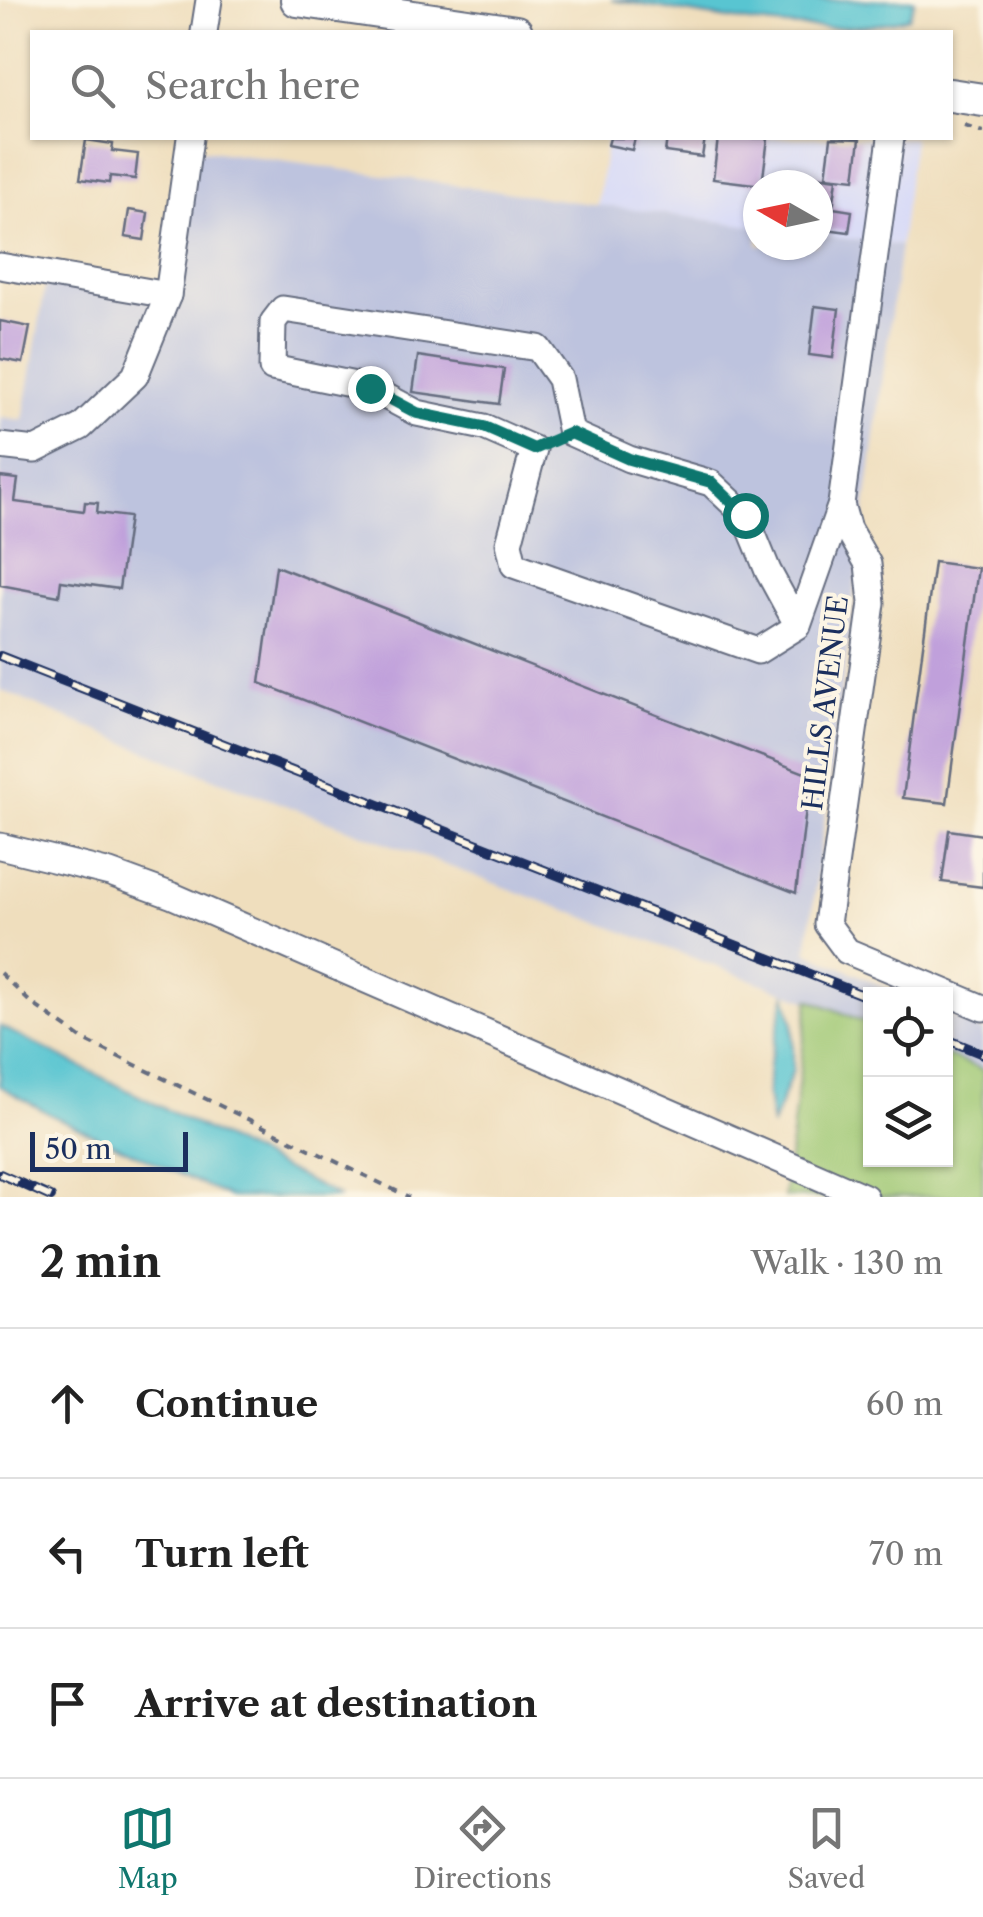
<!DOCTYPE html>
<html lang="en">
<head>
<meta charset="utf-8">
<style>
	body { margin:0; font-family:"Libre Caslon Text",serif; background:#f6f6f6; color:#222 }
	.controls { position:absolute; right:30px; bottom:30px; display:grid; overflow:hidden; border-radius:0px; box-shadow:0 2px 8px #0004 }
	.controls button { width:90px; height:90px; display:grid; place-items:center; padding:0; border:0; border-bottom:2px solid #e0e0e0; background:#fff; color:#222; font:50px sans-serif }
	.compass { position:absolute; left:743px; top:170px; width:90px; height:90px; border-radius:50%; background:#fff; box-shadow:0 2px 8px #0004; rotate:279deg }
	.scale { position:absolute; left:30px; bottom:25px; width:158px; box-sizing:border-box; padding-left:10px; border:5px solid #1b2f5e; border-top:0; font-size:28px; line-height:35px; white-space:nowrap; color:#1b2f5e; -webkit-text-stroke:8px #fcf5e5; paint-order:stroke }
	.stop { position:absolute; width:30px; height:30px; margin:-22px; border:8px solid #0f766e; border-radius:50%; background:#fff }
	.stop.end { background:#0f766e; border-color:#fff; box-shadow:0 2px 10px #0008 }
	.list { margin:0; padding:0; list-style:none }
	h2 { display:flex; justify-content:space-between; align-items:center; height:130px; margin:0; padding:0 40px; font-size:42px }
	h2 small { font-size:32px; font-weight:400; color:#767676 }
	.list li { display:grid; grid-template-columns:65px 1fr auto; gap:30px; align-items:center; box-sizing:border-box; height:150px; padding:0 40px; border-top:2px solid #e0e0e0 }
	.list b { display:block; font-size:38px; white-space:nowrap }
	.list em { font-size:32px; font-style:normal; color:#767676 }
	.icon { flex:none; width:55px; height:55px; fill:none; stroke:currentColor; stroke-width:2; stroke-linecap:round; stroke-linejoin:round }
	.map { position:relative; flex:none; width:983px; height:1197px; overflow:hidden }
	.search { position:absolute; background:#fff; box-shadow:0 2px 8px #0004; left:30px; right:30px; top:30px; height:110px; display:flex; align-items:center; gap:25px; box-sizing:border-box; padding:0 35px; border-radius:0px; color:#767676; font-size:38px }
	.sheet { height:580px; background:#fff }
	nav { display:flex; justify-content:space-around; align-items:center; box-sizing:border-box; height:140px; border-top:2px solid #e0e0e0; background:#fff; font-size:28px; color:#767676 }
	nav a { display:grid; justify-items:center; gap:5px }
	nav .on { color:#0f766e }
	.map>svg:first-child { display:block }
	.built { fill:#d4d8f9 }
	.industrial { fill:#bdc3de }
	.green { fill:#9ec772; stroke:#5c7b68; stroke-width:2.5 }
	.water { fill:#59c5d1; stroke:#3a7a98; stroke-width:2.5 }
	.building { fill:#c0a0db }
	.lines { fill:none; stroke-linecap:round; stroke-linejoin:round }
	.minor-casing { stroke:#656c7f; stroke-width:29 }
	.major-casing { stroke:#656c7f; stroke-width:36 }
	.path { stroke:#656c7f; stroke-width:4; stroke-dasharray:8 8; stroke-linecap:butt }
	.minor { stroke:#fff; stroke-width:25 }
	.major { stroke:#fff; stroke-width:32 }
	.rail-casing { stroke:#1b2f5e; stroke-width:10 }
	.rail { stroke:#fcf5e5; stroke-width:6; stroke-dasharray:19; stroke-linecap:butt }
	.route { stroke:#0f766e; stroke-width:12 }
	.labels { text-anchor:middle; stroke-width:8; stroke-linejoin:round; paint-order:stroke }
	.street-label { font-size:28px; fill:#1b2f5e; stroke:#fcf5e5 }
</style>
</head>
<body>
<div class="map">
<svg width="983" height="1197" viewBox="0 0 983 1197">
	<rect width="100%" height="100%" fill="#fcf5e5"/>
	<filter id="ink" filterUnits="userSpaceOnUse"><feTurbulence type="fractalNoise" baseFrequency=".01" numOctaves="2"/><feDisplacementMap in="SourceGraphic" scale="20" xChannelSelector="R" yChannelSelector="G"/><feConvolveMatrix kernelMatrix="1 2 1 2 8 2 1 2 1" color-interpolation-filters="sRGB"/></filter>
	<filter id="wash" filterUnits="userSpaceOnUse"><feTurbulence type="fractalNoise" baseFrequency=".0048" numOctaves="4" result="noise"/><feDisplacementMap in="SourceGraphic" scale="40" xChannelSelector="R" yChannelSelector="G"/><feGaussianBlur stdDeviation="2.25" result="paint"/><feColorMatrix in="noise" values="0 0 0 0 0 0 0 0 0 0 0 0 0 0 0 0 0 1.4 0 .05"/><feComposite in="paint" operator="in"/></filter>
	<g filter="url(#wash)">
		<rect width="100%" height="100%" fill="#efdebd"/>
		<path class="built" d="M607 138H914L900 246 818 235V185H758V227L597 205Z"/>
		<g class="industrial">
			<path d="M180 147 758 227V245H818V235L900 246 807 952 901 994H870V1024L189 769 0 690V417L23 420 49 264 162 284Z"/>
			<path d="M946 1014 983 1031V1070L946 1055Z"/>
		</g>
		<path class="green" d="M809 999 870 1024V1160H946V1055L983 1070V1197H784Z"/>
		<g class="water">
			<path d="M611 0H915L909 17C822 45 701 12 611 0Z"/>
			<path d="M786 993 793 1023V1070L772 1125 767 1094 769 1065Z"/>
			<path d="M0 1026 340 1197H229L53 1116 0 1086Z"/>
		</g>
		<g id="blocks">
			<g class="building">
				<path d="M610 138H635L632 150 608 145Z"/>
				<path d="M667 138H705L702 157 665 152Z"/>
				<path d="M718 138H768L762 185 713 179Z"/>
				<path d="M831 138 860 139 855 179 826 176Z"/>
				<path d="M86 140 113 144 112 151 138 154 135 179 110 176 109 183 80 179Z"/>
				<path d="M816 176 837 179 833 208 852 211 849 232 818 228Z"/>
				<path d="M129 210 148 213 144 240 125 237Z"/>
				<path d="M815 306 839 309 833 358 809 355Z"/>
				<path d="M0 321 30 327 23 363 0 359Z"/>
				<path d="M418 356 504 369 499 404 413 392Z"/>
				<path d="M0 477 18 479 15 502 84 511 85 502 98 503 97 513 129 517 119 589 61 581 59 596 0 585Z"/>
				<path d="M934 562 978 568 947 803 903 798Z"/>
				<path d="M276 566 810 775 796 893 260 683Z"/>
				<path d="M949 830 983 835V887L942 882Z"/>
			</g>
		</g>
	</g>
	<g filter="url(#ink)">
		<use href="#blocks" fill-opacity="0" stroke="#656c7f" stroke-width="2.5"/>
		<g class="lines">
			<g class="minor-casing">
				<g id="minor">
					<path d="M204 32 209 0"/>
					<path d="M891 138 841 504 848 529 868 564 872 603 827 924 847 951 983 1008"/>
					<path d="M0 266 168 295"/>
					<path d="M0 446 35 450 81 427 135 376 168 295 190 138"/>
					<path d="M798 626 768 571 745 515 711 483 629 459 571 433 560 379 538 348 283 309 273 322 272 368 370 388 417 413 484 427 534 449 509 543 514 565 758 651 798 626 841 504"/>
					<path d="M0 846 110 873 173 896 865 1197"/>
				</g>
			</g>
			<g class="major-casing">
				<g id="major">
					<path d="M297 0 516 32"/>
					<path d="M950 95 983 100"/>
				</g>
			</g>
			<g class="path">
				<path d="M964 126 983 132"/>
				<path d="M0 973 30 1002 84 1040 409 1197"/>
			</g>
			<use href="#minor" class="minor"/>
			<use href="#major" class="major"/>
			<g class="rail-casing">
				<g id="rail">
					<path d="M0 656 870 998"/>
					<path d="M946 1039 983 1054"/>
					<path d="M0 1174 51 1197"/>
				</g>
			</g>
			<use href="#rail" class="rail"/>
		</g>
	</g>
	<g class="lines" filter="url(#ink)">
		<path class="route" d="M370 388 417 413 484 427 534 449 571 433 629 459 711 482 745 515"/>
	</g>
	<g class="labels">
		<g class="street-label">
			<text transform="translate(825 703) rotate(-83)" y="10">HILLS AVENUE</text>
		</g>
	</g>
</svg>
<div class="controls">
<button><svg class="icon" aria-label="locate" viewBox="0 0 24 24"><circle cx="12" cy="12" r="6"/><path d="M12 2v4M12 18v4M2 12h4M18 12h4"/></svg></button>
<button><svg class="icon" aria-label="layers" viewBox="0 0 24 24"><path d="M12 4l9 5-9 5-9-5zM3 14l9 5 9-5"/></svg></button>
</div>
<svg class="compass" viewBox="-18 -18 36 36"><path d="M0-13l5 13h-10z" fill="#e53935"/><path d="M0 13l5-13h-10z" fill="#767676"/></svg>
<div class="scale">50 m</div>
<div class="stop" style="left:745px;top:515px"></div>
<div class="stop end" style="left:370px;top:388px"></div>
<div class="search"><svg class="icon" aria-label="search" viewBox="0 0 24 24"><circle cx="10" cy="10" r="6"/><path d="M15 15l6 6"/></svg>Search here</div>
</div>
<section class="sheet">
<h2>2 min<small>Walk · 130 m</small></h2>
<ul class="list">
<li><svg class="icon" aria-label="ahead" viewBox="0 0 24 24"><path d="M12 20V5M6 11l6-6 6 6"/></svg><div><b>Continue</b></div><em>60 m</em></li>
<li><svg class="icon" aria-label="left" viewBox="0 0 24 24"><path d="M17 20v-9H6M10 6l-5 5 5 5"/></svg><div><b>Turn left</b></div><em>70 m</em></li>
<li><svg class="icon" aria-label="arrive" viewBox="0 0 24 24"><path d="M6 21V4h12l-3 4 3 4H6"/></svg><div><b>Arrive at destination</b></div></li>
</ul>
</section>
<nav>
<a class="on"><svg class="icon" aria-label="map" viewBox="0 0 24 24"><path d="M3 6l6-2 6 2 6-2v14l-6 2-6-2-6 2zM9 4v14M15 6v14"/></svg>Map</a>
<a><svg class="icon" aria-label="directions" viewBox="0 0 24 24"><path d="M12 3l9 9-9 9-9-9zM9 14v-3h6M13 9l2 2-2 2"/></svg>Directions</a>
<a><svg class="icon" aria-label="saved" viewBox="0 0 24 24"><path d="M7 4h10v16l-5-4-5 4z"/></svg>Saved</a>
</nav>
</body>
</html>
